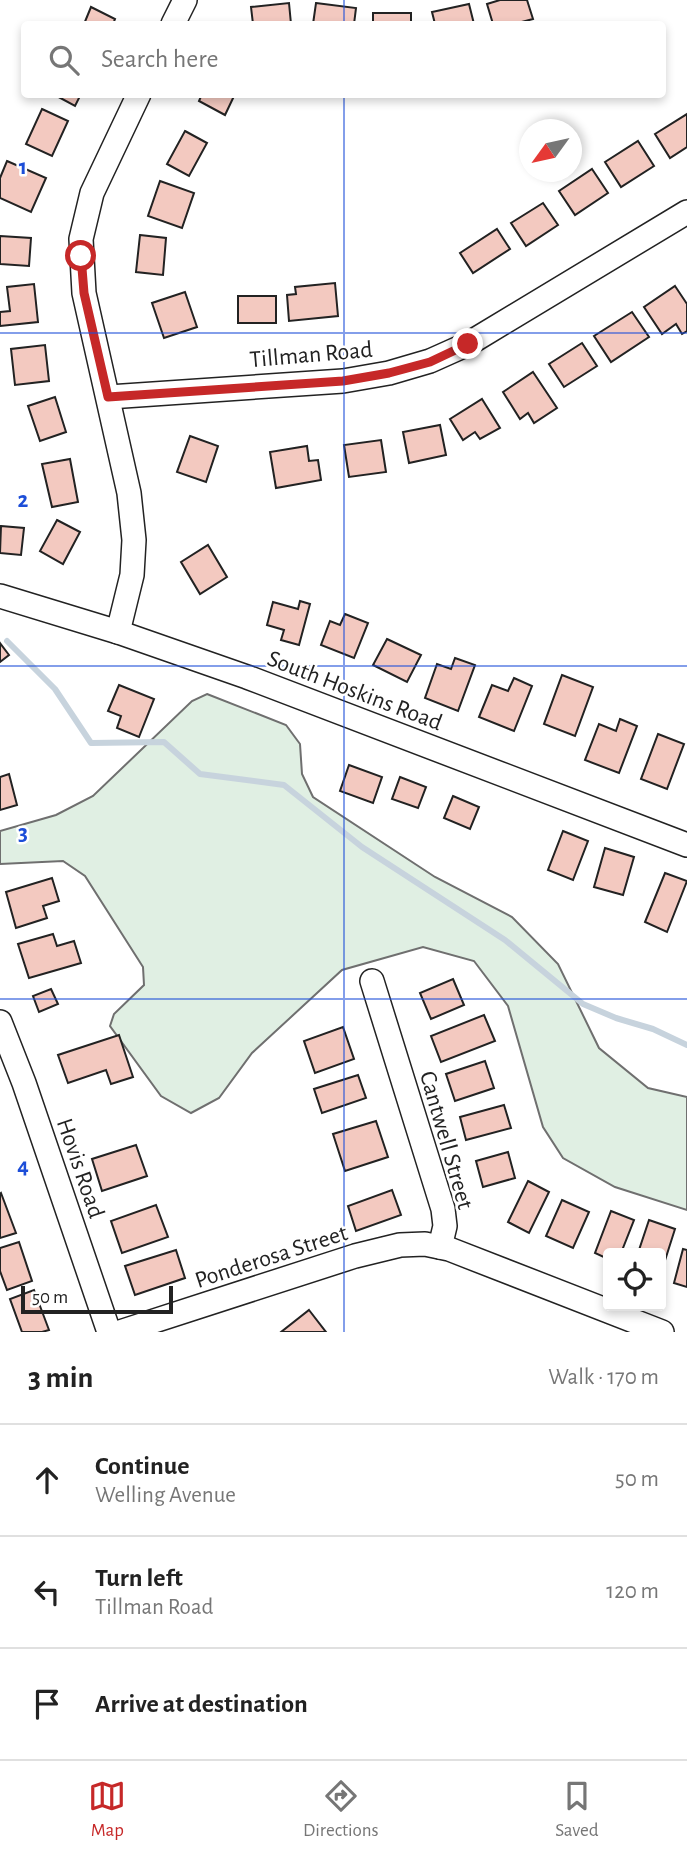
<!DOCTYPE html>
<html lang="en">
<head>
<meta charset="utf-8">
<style>
	body { margin:0; font-family:"Alegreya Sans",sans-serif; background:#f6f6f6; color:#222 }
	.controls { position:absolute; right:21px; bottom:21px; display:grid; overflow:hidden; border-radius:7px; box-shadow:0 4px 10px #0003 }
	.controls button { width:63px; height:63px; display:grid; place-items:center; padding:0; border:0; border-bottom:2px solid #e0e0e0; background:#fff; color:#222; font:35px sans-serif }
	.compass { position:absolute; left:519px; top:119px; width:63px; height:63px; border-radius:50%; background:#fff; box-shadow:0 4px 10px #0003; rotate:237deg }
	.scale { position:absolute; left:21px; bottom:18px; width:152px; box-sizing:border-box; padding-left:7px; border:4px solid #222; border-top:0; font-size:19px; line-height:24px; white-space:nowrap; color:#222; -webkit-text-stroke:5px #fff; paint-order:stroke }
	.stop { position:absolute; width:21px; height:21px; margin:-16px; border:5px solid #c62828; border-radius:50%; background:#fff }
	.stop.end { background:#c62828; border-color:#fff; box-shadow:0 2px 7px #0008 }
	.list { margin:0; padding:0; list-style:none }
	h2 { display:flex; justify-content:space-between; align-items:center; height:91px; margin:0; padding:0 28px; font-size:30px }
	h2 small { font-size:23px; font-weight:400; color:#767676 }
	.list li { display:grid; grid-template-columns:46px 1fr auto; gap:21px; align-items:center; box-sizing:border-box; height:112px; padding:0 28px; border-top:2px solid #e0e0e0 }
	.list b { display:block; font-size:26px; white-space:nowrap }
	.list p { margin:0; font-size:23px; white-space:nowrap; color:#767676 }
	.list em { font-size:23px; font-style:normal; color:#767676 }
	.icon { flex:none; width:38px; height:38px; fill:none; stroke:currentColor; stroke-width:2; stroke-linecap:round; stroke-linejoin:round }
	.map { position:relative; flex:none; width:687px; height:1332px; overflow:hidden }
	.search { position:absolute; background:#fff; box-shadow:0 4px 10px #0003; left:21px; right:21px; top:21px; height:77px; display:flex; align-items:center; gap:18px; box-sizing:border-box; padding:0 24px; border-radius:7px; color:#767676; font-size:26px }
	.sheet { height:427px; background:#fff }
	nav { display:flex; justify-content:space-around; align-items:center; box-sizing:border-box; height:98px; border-top:2px solid #e0e0e0; background:#fff; font-size:19px; color:#767676 }
	nav a { display:grid; justify-items:center; gap:4px }
	nav .on { color:#c62828 }
	.map>svg:first-child { display:block }
	.green { fill:#e0efe3; stroke:#6f6f6f; stroke-width:2 }
	.lines { fill:none; stroke-linecap:round; stroke-linejoin:round }
	.stream { stroke:#c7d3dd; stroke-width:6 }
	.building { fill:#f3c9c0; stroke:#222; stroke-width:2 }
	.minor-casing { stroke:#222; stroke-width:26 }
	.minor { stroke:#fff; stroke-width:23 }
	.route { stroke:#c62828; stroke-width:9 }
	.grid { fill:none; stroke:#1d4ed8; stroke-width:2; stroke-opacity:0.55 }
	.labels { text-anchor:middle; stroke-width:5; stroke-linejoin:round; paint-order:stroke }
	.street-label { font-size:24px; fill:#222; stroke:#fff }
	.grid-label { font-size:23px; text-anchor:middle; font-weight:bold; fill:#1d4ed8; stroke:#fff; stroke-width:5; stroke-linejoin:round; paint-order:stroke }
</style>
</head>
<body>
<div class="map">
<svg width="687" height="1332" viewBox="0 0 687 1332">
	<rect width="100%" height="100%" fill="#fff"/>
	<path class="green" d="M207 694 286 725 300 744 302 774 313 797 435 877 512 917 558 964 599 1048 648 1088 687 1097V1210L615 1187 563 1158 543 1127 508 1006 474 961 423 947 342 970 252 1053 219 1098 191 1113 161 1096 110 1026 114 1014 144 985 143 967 85 876 63 861 0 864V831L56 815 93 796 192 701Z"/>
	<g class="lines">
		<path class="stream" d="M7 641 55 689 91 743 164 742 200 774 284 785 362 847 505 940 583 1004 616 1018 653 1029 687 1045"/>
	</g>
	<g class="building">
		<path d="M500 0H527L533 19 514 24H493L487 4Z"/>
		<path d="M289 3 291 24H253L251 7Z"/>
		<path d="M316 3 356 8 354 24H313Z"/>
		<path d="M469 4 474 24H435L432 12Z"/>
		<path d="M91 7 115 19 113 24H84Z"/>
		<rect x="373" y="13" width="38" height="11"/>
		<path d="M53 94H81L75 106Z"/>
		<path d="M202 94H235L225 115 199 101Z"/>
		<path d="M42 109 68 121 52 156 26 144Z"/>
		<path d="M687 114V147L670 158 655 134Z"/>
		<path d="M185 131 207 143 189 176 167 164Z"/>
		<path d="M638 141 654 166 621 187 605 162Z"/>
		<path d="M7 161 46 178 31 212 0 198V178Z"/>
		<path d="M592 169 608 193 575 215 559 191Z"/>
		<path d="M160 181 194 193 182 228 148 216Z"/>
		<path d="M543 203 558 225 526 246 511 223Z"/>
		<path d="M497 229 510 249 473 273 460 253Z"/>
		<path d="M140 235 166 238 163 275 136 272Z"/>
		<path d="M0 236 31 238 29 266 0 264Z"/>
		<path d="M335 283 338 316 289 321 287 295 296 294 295 287Z"/>
		<path d="M34 284 38 322 0 326V312L10 311 7 287Z"/>
		<path d="M675 286 687 304V331L682 334 676 324 662 334 644 307Z"/>
		<path d="M185 292 197 327 164 338 152 303Z"/>
		<rect x="238" y="296" width="38" height="27"/>
		<path d="M632 312 649 337 611 362 594 336Z"/>
		<path d="M582 343 597 366 564 387 549 364Z"/>
		<path d="M45 345 49 381 15 385 11 349Z"/>
		<path d="M533 372 557 408 534 423 528 413 520 419 503 392Z"/>
		<path d="M55 397 66 432 40 441 28 406Z"/>
		<path d="M482 399 500 428 480 439 475 432 463 440 450 419Z"/>
		<path d="M440 425 446 455 409 463 403 432Z"/>
		<path d="M190 436 218 446 206 482 177 472Z"/>
		<path d="M381 440 386 472 349 477 344 445Z"/>
		<path d="M307 446 309 461 318 460 321 480 276 488 270 452Z"/>
		<path d="M70 459 78 502 52 507 42 464Z"/>
		<path d="M57 520 80 532 63 564 40 551Z"/>
		<path d="M1 526 24 528 21 555 0 553Z"/>
		<path d="M208 545 227 577 200 594 181 562Z"/>
		<path d="M300 601 310 604 299 645 281 640 284 630 267 625 273 602 298 609Z"/>
		<path d="M345 614 368 623 354 658 321 645 330 621 340 625Z"/>
		<path d="M387 639 421 655 407 682 373 665Z"/>
		<path d="M0 643 9 655 0 662Z"/>
		<path d="M455 658 475 665 458 711 425 698 437 664 451 669Z"/>
		<path d="M562 675 593 687 575 736 544 724Z"/>
		<path d="M514 678 532 686 514 731 479 717 492 685 508 691Z"/>
		<path d="M119 685 154 699 139 737 117 728 121 716 108 711Z"/>
		<path d="M620 719 637 726 619 773 585 760 599 724 616 731Z"/>
		<path d="M658 734 684 744 667 789 641 779Z"/>
		<path d="M349 765 382 777 373 803 340 791Z"/>
		<path d="M9 774 17 805 0 810V777Z"/>
		<path d="M400 777 426 787 418 808 392 799Z"/>
		<path d="M453 796 479 807 470 829 444 818Z"/>
		<path d="M563 831 588 841 573 880 548 870Z"/>
		<path d="M605 848 634 857 623 895 594 887Z"/>
		<path d="M665 873 687 881 667 932 645 922Z"/>
		<path d="M52 878 59 901 43 906 47 918 16 928 6 892Z"/>
		<path d="M53 934 57 946 74 941 81 963 29 978 18 944Z"/>
		<path d="M453 979 464 1005 431 1019 420 993Z"/>
		<path d="M51 989 58 1004 39 1012 33 996Z"/>
		<path d="M484 1015 495 1041 441 1062 431 1036Z"/>
		<path d="M343 1027 354 1059 315 1073 304 1041Z"/>
		<path d="M119 1035 133 1077 111 1084 106 1070 68 1083 58 1055Z"/>
		<path d="M485 1061 494 1088 455 1101 446 1074Z"/>
		<path d="M358 1075 366 1098 322 1113 314 1089Z"/>
		<path d="M504 1105 511 1128 466 1140 460 1117Z"/>
		<path d="M376 1121 388 1157 345 1171 333 1134Z"/>
		<path d="M136 1145 147 1176 102 1191 92 1159Z"/>
		<path d="M508 1152 515 1178 483 1187 476 1161Z"/>
		<path d="M528 1181 549 1192 529 1233 508 1222Z"/>
		<path d="M392 1190 401 1215 356 1231 348 1206Z"/>
		<path d="M1 1193 16 1233 0 1238V1194Z"/>
		<path d="M562 1200 589 1212 573 1248 546 1236Z"/>
		<path d="M156 1205 168 1237 122 1253 111 1221Z"/>
		<path d="M611 1211 634 1220 621 1253H608V1259L595 1253Z"/>
		<path d="M649 1220 675 1229 661 1273V1253H638Z"/>
		<path d="M19 1242 32 1281 7 1290 0 1271V1248Z"/>
		<path d="M683 1249 687 1250V1287L674 1283Z"/>
		<path d="M176 1250 185 1278 135 1295 125 1266Z"/>
		<path d="M34 1290 49 1330 42 1332H22L10 1299Z"/>
		<path d="M309 1310 326 1332H281Z"/>
	</g>
	<g class="lines">
		<g class="minor-casing">
			<g id="minor">
				<path d="M173 24 185 0"/>
				<path d="M109 397 343 381 389 373 430 361 468 344 687 212"/>
				<path d="M0 596 118 632 247 677 687 845"/>
				<path d="M118 632 132 575 134 540 129 493 84 293 81 239 92 193 139 94"/>
				<path d="M372 981 443 1209 445 1226 440 1247"/>
				<path d="M0 1022 24 1083 109 1332"/>
				<path d="M120 1332 355 1256 400 1245 425 1244 449 1249 662 1332"/>
			</g>
		</g>
		<use href="#minor" class="minor"/>
	</g>
	<g class="lines">
		<path class="route" d="M81 256 84 293 108 397 343 381 389 373 430 362 468 344"/>
	</g>
	<path class="grid" d="M344 0V24M344 94V1332M0 333H687M0 666H687M0 999H687"/>
	<g class="labels">
		<g class="street-label">
			<text transform="translate(311 354) rotate(-5)" y="8">Tillman Road</text>
			<text transform="translate(355 690) rotate(21)" y="8">South Hoskins Road</text>
			<text transform="translate(447 1140) rotate(74)" y="8">Cantwell Street</text>
			<text transform="translate(81 1168) rotate(71)" y="8">Hovis Road</text>
			<text transform="translate(271 1256) rotate(-18)" y="8">Ponderosa Street</text>
		</g>
	</g>
	<g class="grid-label">
		<text x="23" y="174">1</text>
		<text x="23" y="507">2</text>
		<text x="23" y="840">3</text>
		<text x="23" y="1173">4</text>
	</g>
</svg>
<div class="controls">
<button><svg class="icon" aria-label="locate" viewBox="0 0 24 24"><circle cx="12" cy="12" r="6"/><path d="M12 2v4M12 18v4M2 12h4M18 12h4"/></svg></button>
</div>
<svg class="compass" viewBox="-18 -18 36 36"><path d="M0-13l5 13h-10z" fill="#e53935"/><path d="M0 13l5-13h-10z" fill="#767676"/></svg>
<div class="scale">50 m</div>
<div class="stop" style="left:81px;top:256px"></div>
<div class="stop end" style="left:468px;top:344px"></div>
<div class="search"><svg class="icon" aria-label="search" viewBox="0 0 24 24"><circle cx="10" cy="10" r="6"/><path d="M15 15l6 6"/></svg>Search here</div>
</div>
<section class="sheet">
<h2>3 min<small>Walk · 170 m</small></h2>
<ul class="list">
<li><svg class="icon" aria-label="ahead" viewBox="0 0 24 24"><path d="M12 20V5M6 11l6-6 6 6"/></svg><div><b>Continue</b><p>Welling Avenue</p></div><em>50 m</em></li>
<li><svg class="icon" aria-label="left" viewBox="0 0 24 24"><path d="M17 20v-9H6M10 6l-5 5 5 5"/></svg><div><b>Turn left</b><p>Tillman Road</p></div><em>120 m</em></li>
<li><svg class="icon" aria-label="arrive" viewBox="0 0 24 24"><path d="M6 21V4h12l-3 4 3 4H6"/></svg><div><b>Arrive at destination</b></div></li>
</ul>
</section>
<nav>
<a class="on"><svg class="icon" aria-label="map" viewBox="0 0 24 24"><path d="M3 6l6-2 6 2 6-2v14l-6 2-6-2-6 2zM9 4v14M15 6v14"/></svg>Map</a>
<a><svg class="icon" aria-label="directions" viewBox="0 0 24 24"><path d="M12 3l9 9-9 9-9-9zM9 14v-3h6M13 9l2 2-2 2"/></svg>Directions</a>
<a><svg class="icon" aria-label="saved" viewBox="0 0 24 24"><path d="M7 4h10v16l-5-4-5 4z"/></svg>Saved</a>
</nav>
</body>
</html>
